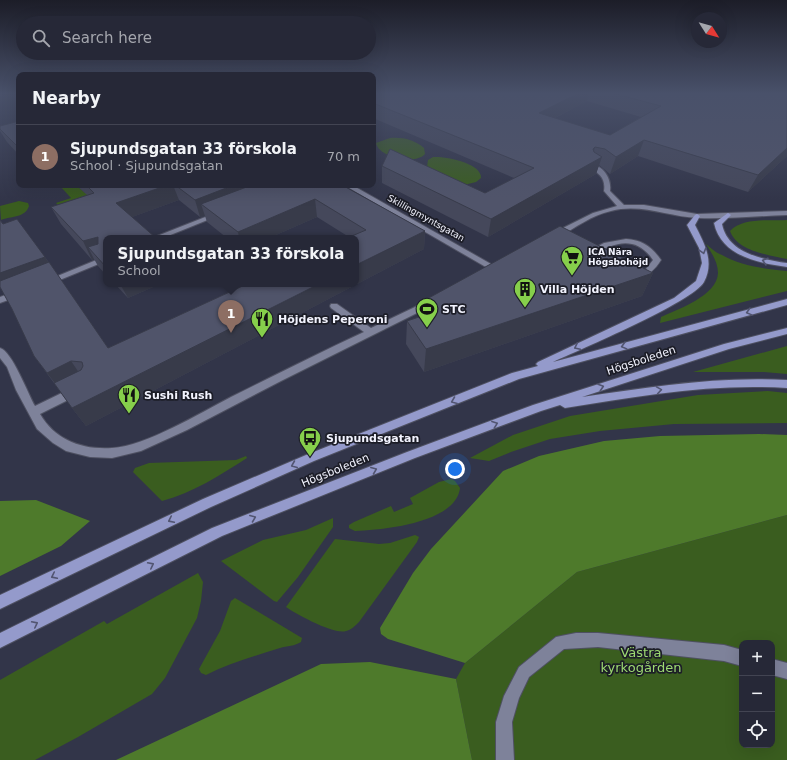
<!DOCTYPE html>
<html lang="en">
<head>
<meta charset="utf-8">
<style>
	body { margin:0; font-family:"DejaVu Sans",sans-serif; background:#2e303f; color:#f1f3f6 }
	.controls { position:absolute; right:12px; bottom:12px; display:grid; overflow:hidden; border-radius:8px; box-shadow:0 4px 16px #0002 }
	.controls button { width:36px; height:36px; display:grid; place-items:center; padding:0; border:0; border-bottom:1px solid #424452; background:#262837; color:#f1f3f6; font:20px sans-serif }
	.compass { position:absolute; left:691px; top:12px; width:36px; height:36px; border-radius:50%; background:#262837; box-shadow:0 4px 16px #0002; rotate:127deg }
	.you { position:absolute; left:455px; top:469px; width:14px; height:14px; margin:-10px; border:3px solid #fff; border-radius:50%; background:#1a73e8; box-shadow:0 0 0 6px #1a73e833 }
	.badge { display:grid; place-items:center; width:26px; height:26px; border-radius:50%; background:#95b2f1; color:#fff; font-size:13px; font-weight:700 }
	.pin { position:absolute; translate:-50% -33px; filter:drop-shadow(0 1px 2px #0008) }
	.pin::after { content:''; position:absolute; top:21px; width:14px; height:12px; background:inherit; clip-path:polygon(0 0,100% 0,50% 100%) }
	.popup { position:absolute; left:103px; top:235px; width:256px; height:52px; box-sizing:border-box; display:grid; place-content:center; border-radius:8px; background:#262837; filter:drop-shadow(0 1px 3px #0005); font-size:13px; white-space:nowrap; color:#a4a6ad }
	.popup b { font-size:15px; color:#f1f3f6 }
	.popup::after { content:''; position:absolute; left:50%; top:100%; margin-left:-8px; border:8px solid transparent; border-top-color:#262837 }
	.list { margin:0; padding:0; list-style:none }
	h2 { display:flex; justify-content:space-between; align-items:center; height:52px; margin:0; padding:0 16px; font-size:17px }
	h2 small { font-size:13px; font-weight:400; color:#a4a6ad }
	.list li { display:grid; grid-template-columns:26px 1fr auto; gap:12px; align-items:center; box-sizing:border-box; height:64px; padding:0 16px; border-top:1px solid #424452 }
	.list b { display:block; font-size:15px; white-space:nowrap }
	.list p { margin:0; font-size:13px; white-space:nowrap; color:#a4a6ad }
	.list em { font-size:13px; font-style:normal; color:#a4a6ad }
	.icon { flex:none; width:22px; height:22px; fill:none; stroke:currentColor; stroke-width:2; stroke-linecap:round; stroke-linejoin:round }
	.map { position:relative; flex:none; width:787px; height:760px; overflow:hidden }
	.search { position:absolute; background:#262837; box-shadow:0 4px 16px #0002; left:16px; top:16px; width:360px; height:44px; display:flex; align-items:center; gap:10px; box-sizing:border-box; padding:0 14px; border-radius:22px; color:#a4a6ad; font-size:15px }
	.panel { position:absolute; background:#262837; box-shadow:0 4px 16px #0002; left:16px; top:72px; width:360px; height:116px; border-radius:8px }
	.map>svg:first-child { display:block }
	.green { fill:#3a5d1f; fill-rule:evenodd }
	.forest { fill:#4e7a2b }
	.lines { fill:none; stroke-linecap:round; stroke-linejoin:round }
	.minor-casing { stroke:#4e5061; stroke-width:2 }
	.major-casing { stroke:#4e5061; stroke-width:2 }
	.minor { fill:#7e829a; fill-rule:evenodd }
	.major { fill:#949acb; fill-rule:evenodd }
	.wall { fill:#45485b; fill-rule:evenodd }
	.shaded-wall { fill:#383b4a }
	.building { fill:#50546a; stroke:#383b4a }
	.oneway { stroke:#525571 }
	.labels { text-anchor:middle; stroke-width:3.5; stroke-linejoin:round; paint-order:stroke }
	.far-street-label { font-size:9px; fill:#f2f3fe; stroke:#1c1d27 }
	.far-poi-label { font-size:9px; font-weight:bold; fill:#f2f3fe; stroke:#1c1d27; text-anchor:start }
	.poi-label { font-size:11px; font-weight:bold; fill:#f2f3fe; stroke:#1c1d27; text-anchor:start }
	.street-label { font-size:11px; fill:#f2f3fe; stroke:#1c1d27 }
	.near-park-label { font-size:13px; fill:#9dda72; stroke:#1c1d27 }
</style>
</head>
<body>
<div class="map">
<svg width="787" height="760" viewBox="0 0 787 760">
	<rect width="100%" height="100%" fill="#323549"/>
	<g class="green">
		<path d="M390 138C403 137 415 140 424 148L425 154C416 165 379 158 376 143Z"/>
		<path d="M433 157C445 156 482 163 481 178L476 182 464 185 427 167 428 160Z"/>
		<path d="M67 185H76L85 193 110 185 65 212 56 203 71 198 61 187Z"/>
		<path d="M19 201 28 203 29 206C25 218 11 216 1 220L0 206Z"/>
		<path d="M787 220V259C768 255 737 251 730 231 743 217 770 221 787 220Z"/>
		<path d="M706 244C711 248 716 253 722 255 741 266 766 269 787 271V291L660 323 661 317C678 309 717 296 718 273 718 262 711 252 706 244Z"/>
		<path d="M787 346V374L764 372H693Z"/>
		<path d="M768 391 787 393V423L674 424 600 431 550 439 511 452 489 461 470 458 513 435 570 416 698 395Z"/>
		<path d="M246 456 247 458C220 475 193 493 162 501L133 472 135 468 149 463 236 460Z"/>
		<path d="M451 479 455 481 460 488C456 523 383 530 355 531L349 528V525L354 522 391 506 394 512 413 504 410 498 439 482Z"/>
		<path d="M787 515V760H472L456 679 465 663 577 572ZM742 643H772V745H742Z"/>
		<path d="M333 518V527L298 577 277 602 274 601 221 561 263 540 306 530Z"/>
		<path d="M415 535 419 537 417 542 359 622C355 626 351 630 346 631 334 635 296 614 286 607L335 539 379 544 390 543Z"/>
		<path d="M198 573 203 582 201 601 197 618 165 678 152 694 78 737 35 760H0V680L104 621 107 624Z"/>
		<path d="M235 598 302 638 301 642C295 646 287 646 280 648 255 656 229 663 206 675L201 673 199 669 220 631 231 601Z"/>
	</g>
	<g class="forest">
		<path d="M759 434 787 435V515L577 572 465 663 388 639 381 634 380 628 413 573 431 549 503 471 539 456 604 441 660 436Z"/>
		<path d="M36 500 90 521 61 546 0 576V501Z"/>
		<path d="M370 662 456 679 472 760H116L321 664Z"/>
	</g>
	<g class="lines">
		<g class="minor-casing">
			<g id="minor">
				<path d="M590 165C603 164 612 179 610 191L624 205H644L697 214 787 211V215C758 216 728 219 698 218 669 217 641 203 611 211 592 215 575 228 559 237H553V233L593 213 617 206 604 191C606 178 599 174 590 167Z"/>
				<path d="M344 185H352L498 268 497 270H491Z"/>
				<path d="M218 212 221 214 220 215 163 238H152Z"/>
				<path d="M626 239C642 240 651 246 661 260 655 270 648 276 636 279L632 277 646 269 653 260C636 235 615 242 592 255H589L585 253 604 243Z"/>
				<path d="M106 256V261L50 284H44L43 282Z"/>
				<path d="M19 290 22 291 23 293 22 295 0 303V297Z"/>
				<path d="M436 297 440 300 439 302 281 381 187 430 141 451 112 458 90 457 66 451 53 443 37 429 16 390 7 367 0 358V348C12 351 28 394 35 406L72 388H80L81 391 80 394 40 414C55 440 82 450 112 448 146 446 200 413 231 397 275 375 319 353 364 332L331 308 330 306 331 304H337L371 328Z"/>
				<path d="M576 633H598L724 645 742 650V666L724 661 598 647 564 649 529 677 519 698 512 722 514 760H496V722L504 696 519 667 556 637Z"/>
				<path d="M772 659 787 663V679L772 675Z"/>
			</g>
		</g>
		<g class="major-casing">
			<g id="major">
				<path d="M728 213 731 215 722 224C728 253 761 259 787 263V267C758 263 721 256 714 223Z"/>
				<path d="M697 214 700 216 695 225C704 243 715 261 704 282 693 302 579 350 553 362L787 299V305L519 379 314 461 211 507 0 609V595L203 499 306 455 512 373 538 366 536 364 538 362 674 298 696 281 702 263 699 248 687 225 695 215Z"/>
				<path d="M787 328V334L729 349 582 397C650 387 717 376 787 380V388C712 383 639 396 565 408L560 405 541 411 415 458 222 536 0 648V633L212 528 407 452 533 405 724 344Z"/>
			</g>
		</g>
		<use href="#minor" class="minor"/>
		<use href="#major" class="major"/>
	</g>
	<g class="wall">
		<path d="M373 93H787V156L748 192 638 156 610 174 599 165 596 174 488 237 382 183V166L485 193 514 178 373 118ZM587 101 641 117 610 135 555 118Z"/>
		<path d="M19 121V155L7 142 0 131V129Z"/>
		<path d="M76 185H342L425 231 424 249 86 426 72 408 54 383 34 356 3 224 45 257 108 348 349 237 317 217 269 238H227L207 222 205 216 200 217 179 200 132 217 106 238V275L98 266 94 259 92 260 61 224 51 207 87 195Z"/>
		<path d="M653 273 642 296 424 372 406 344 407 321 424 315 425 300Z"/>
		<path d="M115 284H160L128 298Z"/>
	</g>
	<g class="shaded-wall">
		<path d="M0 93H19V97L0 102Z"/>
		<path d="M579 93H589L587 101 535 128 539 113Z"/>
		<path d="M644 140 638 156 610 174 616 157Z"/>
		<path d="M595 147 590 164 602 157 596 174 488 237 491 219Z"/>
		<path d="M787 148V156L748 192 758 175Z"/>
		<path d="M168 185H173L179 200 124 220 116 203Z"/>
		<path d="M234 185H282L201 204 205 216 200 217 195 200Z"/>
		<path d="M315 199 317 217 269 238H239L238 232Z"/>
		<path d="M425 231 424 249 86 426 72 408 319 284H356V265Z"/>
		<path d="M98 237 106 253 88 247 94 259 92 260 83 241Z"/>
		<path d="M45 257 56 274 0 284V273Z"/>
		<path d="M653 273 642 296 424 372 426 349Z"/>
		<path d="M120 284H160L128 298Z"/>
		<path d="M71 361 84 380 61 391 47 373Z"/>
	</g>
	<g class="building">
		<path d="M373 93H579L539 113 610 135 661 106 612 93H787V148L758 175 644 140 616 157 605 149 595 147 593 149 594 152 602 157 491 219 382 166 390 149 485 193 534 168 373 103Z"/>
		<path d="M19 121V148L0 129V126Z"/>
		<path d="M86 185H168L116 203 156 238H106V267L88 247 98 244V237L83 241 51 207 94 193Z"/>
		<path d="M175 185H234L195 200Z"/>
		<path d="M252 185H342L425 231 356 265V238H347L366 230 315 199 238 232 201 204Z"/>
		<path d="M17 219 45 257 0 273V220L3 224Z"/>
		<path d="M560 226 653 273 426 349 407 321 434 312 425 300Z"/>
		<path d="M49 262 108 348 247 284H319L72 408 54 383 81 370 83 366 82 362 71 361 47 373 34 356 12 309 0 287V281Z"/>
	</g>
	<defs><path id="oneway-chevron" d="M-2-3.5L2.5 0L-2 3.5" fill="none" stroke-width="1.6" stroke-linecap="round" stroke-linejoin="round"/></defs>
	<g class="oneway">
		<use href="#oneway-chevron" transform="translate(703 251) rotate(74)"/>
		<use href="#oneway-chevron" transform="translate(765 261) rotate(-164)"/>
		<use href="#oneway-chevron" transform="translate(749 312) rotate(165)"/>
		<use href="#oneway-chevron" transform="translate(624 346) rotate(165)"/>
		<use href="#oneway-chevron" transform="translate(577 347) rotate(155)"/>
		<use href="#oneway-chevron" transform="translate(601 387) rotate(-18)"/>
		<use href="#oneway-chevron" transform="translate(659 390) rotate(-9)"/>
		<use href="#oneway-chevron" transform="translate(454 401) rotate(158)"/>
		<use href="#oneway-chevron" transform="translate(495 424) rotate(-20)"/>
		<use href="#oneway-chevron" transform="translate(294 465) rotate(157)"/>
		<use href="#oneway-chevron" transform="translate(374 470) rotate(-22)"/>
		<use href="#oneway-chevron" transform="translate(253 518) rotate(-22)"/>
		<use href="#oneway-chevron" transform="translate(171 520) rotate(154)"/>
		<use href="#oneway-chevron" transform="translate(151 565) rotate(-27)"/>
		<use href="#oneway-chevron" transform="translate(54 576) rotate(154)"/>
		<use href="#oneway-chevron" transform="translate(35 624) rotate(-27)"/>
	</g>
	<linearGradient id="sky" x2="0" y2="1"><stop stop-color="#1c1d28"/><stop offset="0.47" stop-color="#49516a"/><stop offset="1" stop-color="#49516a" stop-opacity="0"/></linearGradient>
	<rect width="787" height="199" fill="url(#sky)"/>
	<defs>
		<g id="supermarket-pin" transform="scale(1.15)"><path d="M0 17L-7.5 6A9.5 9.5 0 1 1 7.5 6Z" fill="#86cf4b" stroke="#1c1d27"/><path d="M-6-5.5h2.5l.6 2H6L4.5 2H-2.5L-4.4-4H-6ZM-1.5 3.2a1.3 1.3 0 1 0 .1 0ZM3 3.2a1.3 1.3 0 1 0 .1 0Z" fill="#111"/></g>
		<g id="building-pin" transform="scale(1.15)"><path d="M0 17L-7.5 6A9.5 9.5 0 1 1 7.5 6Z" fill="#86cf4b" stroke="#1c1d27"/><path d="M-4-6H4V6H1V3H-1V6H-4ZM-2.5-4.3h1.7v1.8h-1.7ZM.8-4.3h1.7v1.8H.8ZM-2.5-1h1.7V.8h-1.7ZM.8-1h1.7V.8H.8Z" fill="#111"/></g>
		<g id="stadium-pin" transform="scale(1.15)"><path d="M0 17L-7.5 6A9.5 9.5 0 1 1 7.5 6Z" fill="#86cf4b" stroke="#1c1d27"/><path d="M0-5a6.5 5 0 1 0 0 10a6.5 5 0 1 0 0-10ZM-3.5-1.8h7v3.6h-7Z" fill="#111"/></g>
		<g id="restaurant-pin" transform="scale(1.15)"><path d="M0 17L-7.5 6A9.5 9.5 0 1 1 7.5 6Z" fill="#86cf4b" stroke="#1c1d27"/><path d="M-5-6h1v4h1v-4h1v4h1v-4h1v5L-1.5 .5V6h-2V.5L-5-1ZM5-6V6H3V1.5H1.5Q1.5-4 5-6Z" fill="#111"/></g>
		<g id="bus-pin" transform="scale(1.15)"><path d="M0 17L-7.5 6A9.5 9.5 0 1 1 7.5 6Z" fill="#86cf4b" stroke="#1c1d27"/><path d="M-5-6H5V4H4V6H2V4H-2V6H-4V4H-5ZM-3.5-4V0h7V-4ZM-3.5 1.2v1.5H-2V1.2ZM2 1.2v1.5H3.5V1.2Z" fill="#111"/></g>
	</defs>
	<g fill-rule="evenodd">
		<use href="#supermarket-pin" x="572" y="257"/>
		<use href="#building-pin" x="525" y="289"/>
		<use href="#stadium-pin" x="427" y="309"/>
		<use href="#restaurant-pin" x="262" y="319"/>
		<use href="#restaurant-pin" x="129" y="395"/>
		<use href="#bus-pin" x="310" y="438"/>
	</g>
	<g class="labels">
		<g class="far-street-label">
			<text transform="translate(426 218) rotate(29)" y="3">Skillingmyntsgatan</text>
		</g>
		<g class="far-poi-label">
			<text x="588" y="255">ICA Nära<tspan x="588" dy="10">Högsbohöjd</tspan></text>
		</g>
		<g class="poi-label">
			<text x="540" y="293">Villa Höjden</text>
			<text x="442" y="313">STC</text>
			<text x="278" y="323">Höjdens Peperoni</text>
			<text x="144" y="399">Sushi Rush</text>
			<text x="326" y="442">Sjupundsgatan</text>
		</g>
		<g class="street-label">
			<text transform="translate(641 360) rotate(-18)" y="4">Högsboleden</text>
			<text transform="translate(335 470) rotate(-22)" y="4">Högsboleden</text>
		</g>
		<g class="near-park-label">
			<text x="641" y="657">Västra<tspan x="641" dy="15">kyrkogården</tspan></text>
		</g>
	</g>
</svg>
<div class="controls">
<button>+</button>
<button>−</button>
<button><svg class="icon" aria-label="locate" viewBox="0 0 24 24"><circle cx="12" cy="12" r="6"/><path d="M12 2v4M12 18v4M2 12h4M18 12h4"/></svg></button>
</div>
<svg class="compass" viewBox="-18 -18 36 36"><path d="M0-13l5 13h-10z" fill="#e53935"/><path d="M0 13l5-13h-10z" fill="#a4a6ad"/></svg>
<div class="you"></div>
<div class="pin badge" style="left:231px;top:333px;background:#8d6e63">1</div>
<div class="popup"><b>Sjupundsgatan 33 förskola</b>School</div>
<div class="search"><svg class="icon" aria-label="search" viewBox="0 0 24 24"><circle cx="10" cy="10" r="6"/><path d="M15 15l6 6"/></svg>Search here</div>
<section class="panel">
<h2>Nearby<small></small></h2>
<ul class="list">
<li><span class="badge" style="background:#8d6e63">1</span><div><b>Sjupundsgatan 33 förskola</b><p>School · Sjupundsgatan</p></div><em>70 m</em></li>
</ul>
</section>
</div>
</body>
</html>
